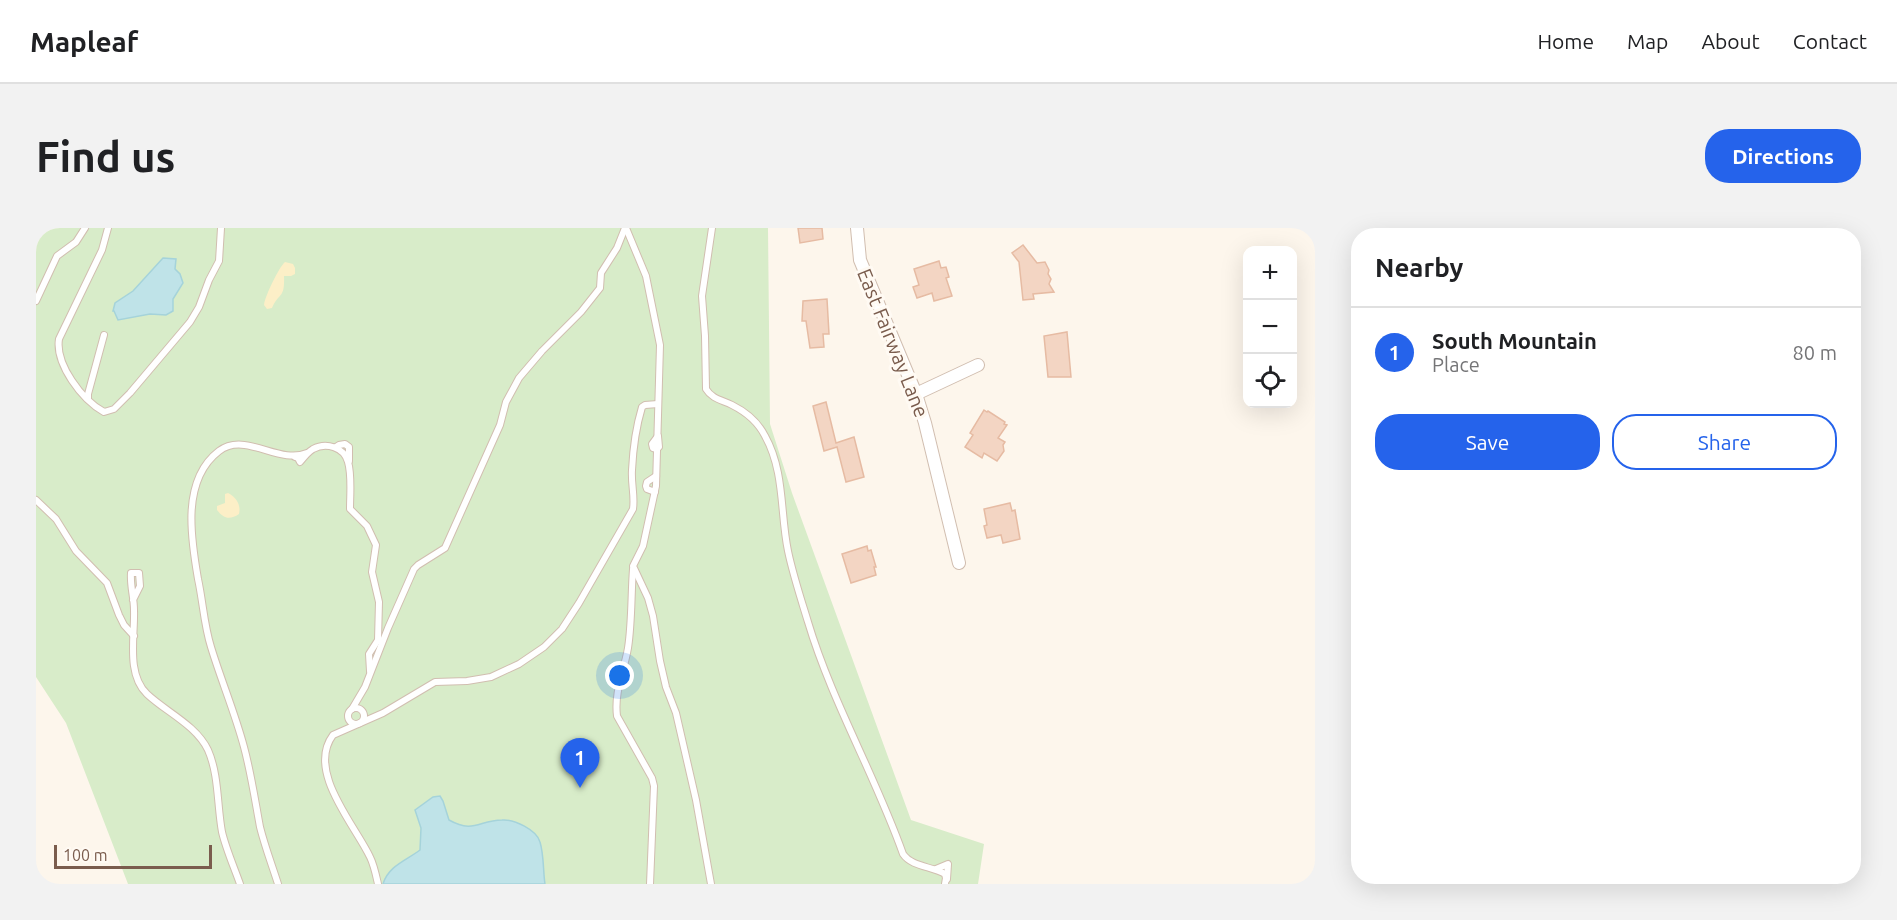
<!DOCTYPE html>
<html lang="en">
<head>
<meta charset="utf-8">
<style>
	body { margin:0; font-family:Ubuntu,sans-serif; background:#f2f2f2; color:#202124 }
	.controls { position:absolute; right:18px; top:18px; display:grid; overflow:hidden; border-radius:12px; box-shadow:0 6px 24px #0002 }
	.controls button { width:54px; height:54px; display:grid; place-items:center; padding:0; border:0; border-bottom:2px solid #e0e0e0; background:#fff; color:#202124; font:30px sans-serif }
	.scale { position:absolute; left:18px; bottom:15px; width:158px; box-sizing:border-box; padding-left:6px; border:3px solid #7a5c4d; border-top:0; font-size:16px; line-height:21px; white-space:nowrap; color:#7a5c4d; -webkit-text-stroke:4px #fffaf3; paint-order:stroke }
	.you { position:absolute; left:584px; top:448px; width:21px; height:21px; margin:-15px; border:4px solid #fff; border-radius:50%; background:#1a73e8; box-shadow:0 0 0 9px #1a73e833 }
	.badge { display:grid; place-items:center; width:39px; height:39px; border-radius:50%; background:#2563eb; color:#fff; font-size:20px; font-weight:700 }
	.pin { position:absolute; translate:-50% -50px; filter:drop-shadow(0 2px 3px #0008) }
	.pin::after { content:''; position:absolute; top:32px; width:21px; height:18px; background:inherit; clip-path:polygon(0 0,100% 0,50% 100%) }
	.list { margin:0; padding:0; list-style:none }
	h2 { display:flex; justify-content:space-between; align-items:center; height:78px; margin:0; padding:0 24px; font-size:26px }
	h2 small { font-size:20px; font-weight:400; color:#757577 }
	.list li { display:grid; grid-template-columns:39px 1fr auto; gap:18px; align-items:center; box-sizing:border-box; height:90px; padding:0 24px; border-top:2px solid #e0e0e0 }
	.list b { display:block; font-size:22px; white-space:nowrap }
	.list p { margin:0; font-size:20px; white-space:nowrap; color:#757577 }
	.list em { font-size:20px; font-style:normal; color:#757577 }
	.actions { display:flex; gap:12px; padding:18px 24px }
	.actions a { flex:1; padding:14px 0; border:2px solid #2563eb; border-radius:24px; text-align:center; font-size:21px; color:#2563eb }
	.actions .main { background:#2563eb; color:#fff }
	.icon { flex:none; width:33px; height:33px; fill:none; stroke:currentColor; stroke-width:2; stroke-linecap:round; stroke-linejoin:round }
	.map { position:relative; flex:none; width:1279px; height:656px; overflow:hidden; border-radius:24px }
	header { display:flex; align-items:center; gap:36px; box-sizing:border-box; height:84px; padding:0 30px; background:#fff; border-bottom:2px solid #e0e0e0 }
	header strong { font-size:28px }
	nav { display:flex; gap:33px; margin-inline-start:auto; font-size:21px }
	.intro { display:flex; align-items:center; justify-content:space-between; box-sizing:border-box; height:144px; padding:0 36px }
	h1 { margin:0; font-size:42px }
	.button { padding:15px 27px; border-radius:24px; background:#2563eb; color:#fff; font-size:21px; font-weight:700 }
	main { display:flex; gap:36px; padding:0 36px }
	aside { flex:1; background:#fff; border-radius:24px; box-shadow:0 6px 24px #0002 }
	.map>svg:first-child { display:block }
	.green { fill:#d8ecc9 }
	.sand { fill:#fcefc7 }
	.water { fill:#bfe3e8; stroke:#a5d3da; stroke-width:1.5 }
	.building { fill:#f3d5c3; stroke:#e6bba3; stroke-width:1.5 }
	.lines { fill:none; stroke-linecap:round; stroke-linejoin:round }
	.lane-casing { stroke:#d1beb0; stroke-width:8 }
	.street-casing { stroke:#d1beb0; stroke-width:14 }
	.lane { stroke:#fff; stroke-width:6 }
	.street { stroke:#fff; stroke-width:12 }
	.labels { text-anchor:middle; stroke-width:6; stroke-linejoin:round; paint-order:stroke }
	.street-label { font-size:20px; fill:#7a5c4d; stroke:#fffaf3 }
</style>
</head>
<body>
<header>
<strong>Mapleaf</strong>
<nav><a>Home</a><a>Map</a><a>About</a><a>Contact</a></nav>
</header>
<div class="intro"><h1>Find us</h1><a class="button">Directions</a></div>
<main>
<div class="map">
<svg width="1279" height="656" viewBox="0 0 1279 656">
	<rect width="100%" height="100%" fill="#fdf6ec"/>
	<path class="green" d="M0 0H732L734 196 756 265 875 592 948 616 942 656H92L30 495 0 449Z"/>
	<g class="sand">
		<path d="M249 34 257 36 259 40V46L255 48H248C249 71 243 64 236 80L231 81 228 77C229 68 243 39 249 34Z"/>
		<path d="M192 265C201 270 205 277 203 286 194 292 188 291 181 282V278L189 275V266Z"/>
	</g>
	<g class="water">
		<path d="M127 30 140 31 139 41 144 46 147 55 137 71V83L130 87 114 86 82 92 78 83H77L79 75 97 63Z"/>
		<path d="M404 568 407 573 413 592C438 606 443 592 466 592 478 591 501 602 504 614 508 627 507 643 509 656H347C352 638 371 632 384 622L385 600 379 582 397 569Z"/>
	</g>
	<g class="building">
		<path d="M762 0H786L787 11 764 15Z"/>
		<path d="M987 17 1001 35 1009 34 1013 42 1012 46 1015 51 1013 56 1018 64 997 66 998 71 987 72 983 34 976 25Z"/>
		<path d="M903 33 905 40 910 39 913 49 910 50 916 68 898 73 896 65 881 70 877 59 883 57 878 41Z"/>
		<path d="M791 71 793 106H787L788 119 774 120 770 93H766L767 73Z"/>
		<path d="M1031 104 1035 149H1012L1008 108Z"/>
		<path d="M790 174 800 215 818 209 828 249 810 254 801 219 788 223 777 178Z"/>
		<path d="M948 182 951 184 952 183 969 194 968 196 971 197 962 210 969 214 967 217 968 223 961 233 948 225 946 230 929 219 937 207 934 205Z"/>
		<path d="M974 275 976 283 979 282 984 311 967 315 965 307 951 310 948 298 951 297 948 281Z"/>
		<path d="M831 318 832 323 835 322 840 339H838L840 347 815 355 806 326Z"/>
	</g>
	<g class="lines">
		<g class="lane-casing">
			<g id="lane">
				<path d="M72 0 66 22 23 111C19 136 46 172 68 184L78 181 94 165 154 94 163 79 173 52 183 33 185 0"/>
				<path d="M590 0 610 48 624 117 620 258 607 318 597 338 612 370 617 388 624 433 630 459 640 485 660 572 675 656"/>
				<path d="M676 0 666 68 669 108 670 161C676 171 686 172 696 177 710 184 722 194 729 208 749 244 744 285 752 323 757 347 765 371 772 394 796 474 839 547 867 626 876 639 895 638 909 646L910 650 909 656"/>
				<path d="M0 73 21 28 40 14 49 0"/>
				<path d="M52 170V166L68 107"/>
				<path d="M622 208 623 219 621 221 617 220 616 216Z"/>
				<path d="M300 219 303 217 309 216 313 219V233"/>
				<path d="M259 229 262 230 264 234C268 229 272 224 277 221 290 214 308 219 312 234 316 247 314 266 314 281L331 298 340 317 336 344 343 374 342 412 333 426 334 443"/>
				<path d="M619 264 611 261 610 258 611 254 620 248"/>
				<path d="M0 272 20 291 40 323 71 355 83 387 88 397 98 408"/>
				<path d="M597 341C595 367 596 394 592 420 588 443 578 464 581 488L616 550 618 558 614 656"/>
				<path d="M97 372 104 358 103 345H95C94 358 98 369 98 382 99 408 90 446 111 466 130 484 160 497 172 522 183 547 181 577 186 604 190 621 198 639 204 656"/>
				<circle cx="320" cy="488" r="8"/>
				<path d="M316 481 329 459 352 400 378 341 382 337 409 320 464 197 470 174 483 150 506 123 545 84 564 60 565 45 581 20 589 0"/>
				<path d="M900 641 912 636 911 651"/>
				<path d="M242 656C236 637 229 619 224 599 219 572 215 545 208 519 199 485 185 452 175 419 168 397 167 374 162 351 155 311 145 252 183 223 209 203 243 237 271 225"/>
				<path d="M342 656C340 647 338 637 334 629 319 597 270 543 297 507L347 485 399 454 431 453 455 449 483 436 508 419 526 401 543 375 597 281C599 268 595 256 596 242 597 222 600 199 606 179L609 177 622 176"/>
			</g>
		</g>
		<g class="street-casing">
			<g id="street">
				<path d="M821 0 824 32 880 166 889 195 923 335"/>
				<path d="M880 166 942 137"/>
			</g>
		</g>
		<use href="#lane" class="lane"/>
		<use href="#street" class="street"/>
	</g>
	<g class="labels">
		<g class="street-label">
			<text transform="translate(857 115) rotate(68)" y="7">East Fairway Lane</text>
		</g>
	</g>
</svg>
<div class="controls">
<button>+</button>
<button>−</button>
<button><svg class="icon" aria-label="locate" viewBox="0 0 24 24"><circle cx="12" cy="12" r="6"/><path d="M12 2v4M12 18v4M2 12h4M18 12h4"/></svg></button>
</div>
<div class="scale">100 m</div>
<div class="you"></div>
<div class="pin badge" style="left:544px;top:560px">1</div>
</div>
<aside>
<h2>Nearby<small></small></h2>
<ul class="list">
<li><span class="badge">1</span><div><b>South Mountain</b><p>Place</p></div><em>80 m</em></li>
</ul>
<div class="actions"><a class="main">Save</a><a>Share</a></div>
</aside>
</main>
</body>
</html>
